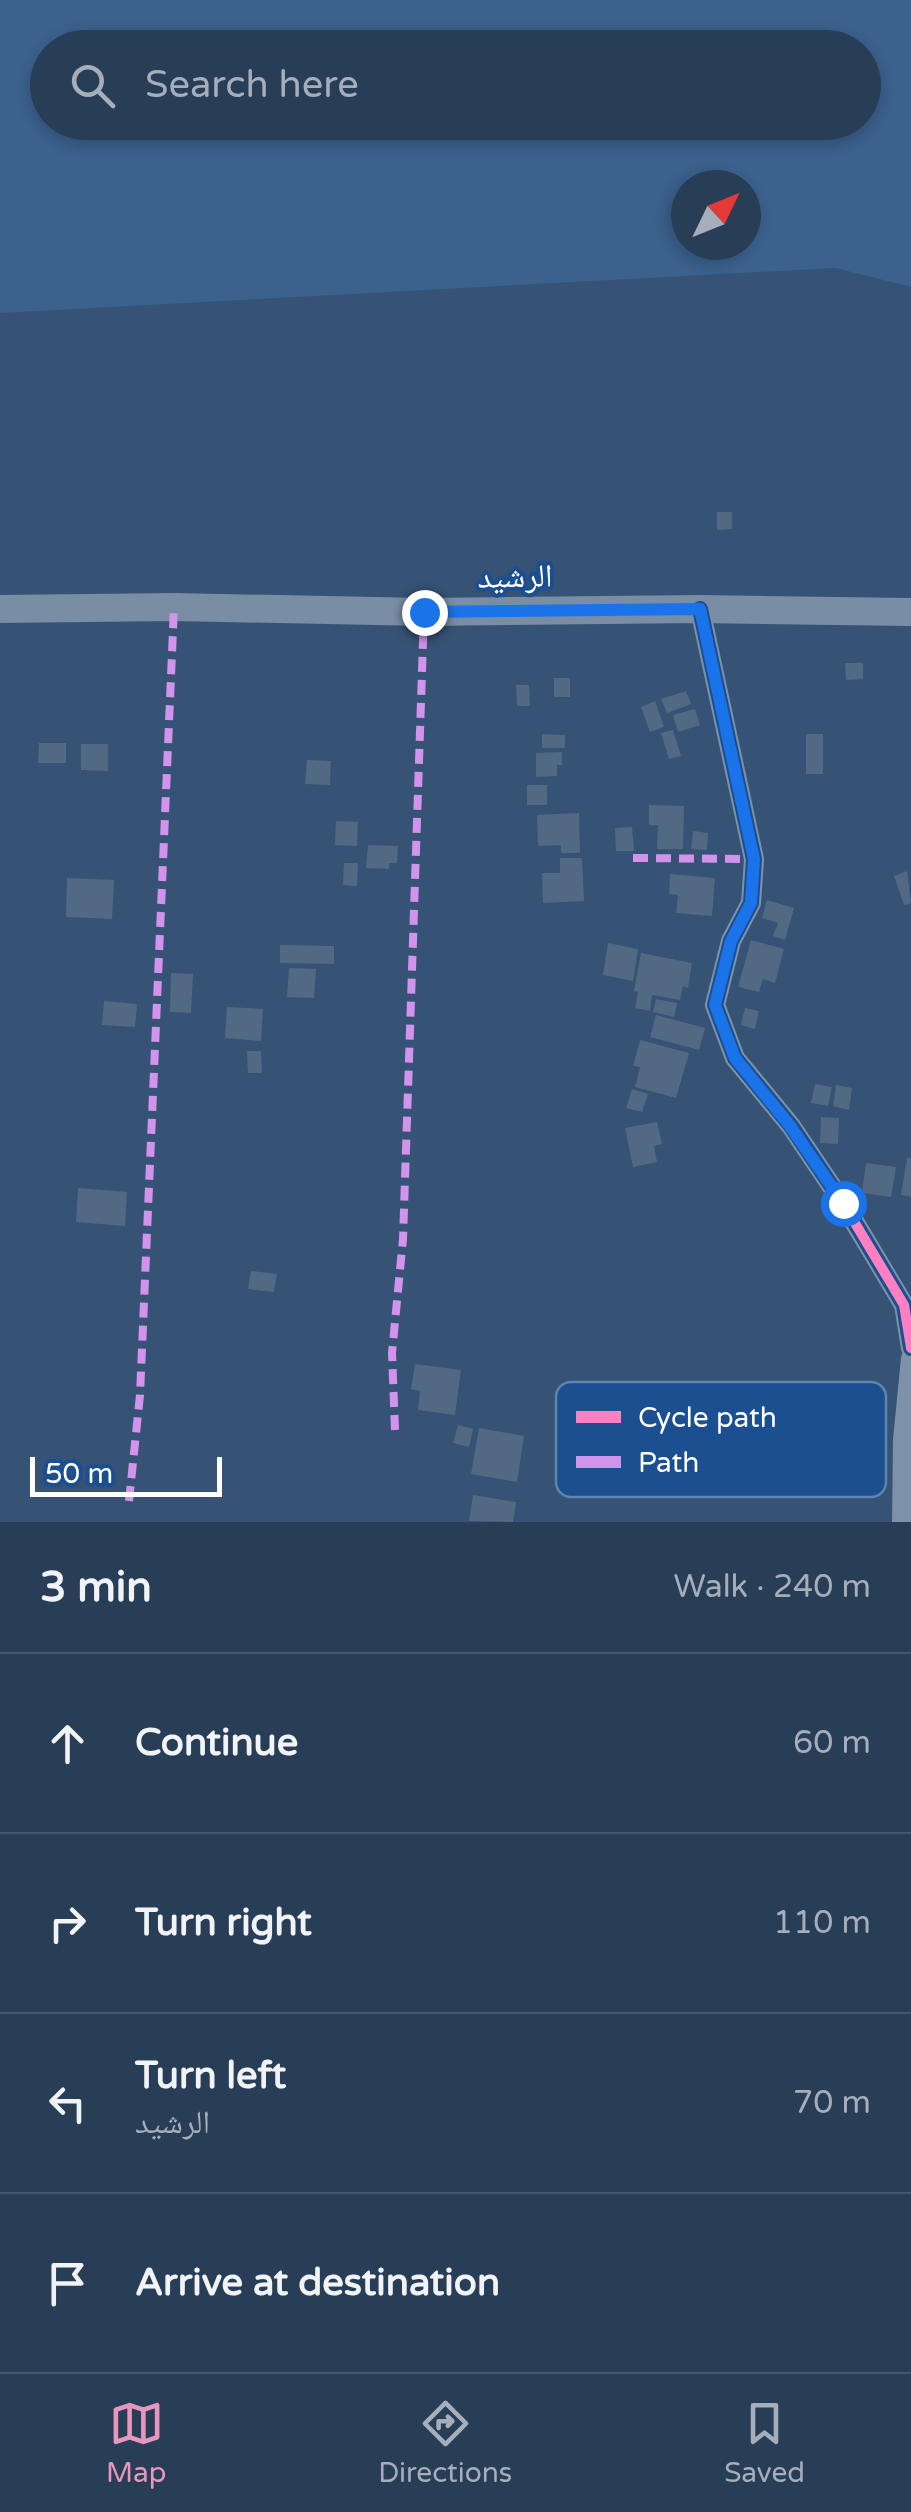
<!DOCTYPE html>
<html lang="en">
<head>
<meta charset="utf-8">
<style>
	body { margin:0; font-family:"Varela Round","Noto Naskh Arabic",sans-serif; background:#344961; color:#f1f3f6 }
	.compass { position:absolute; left:671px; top:170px; width:90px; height:90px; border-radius:50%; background:#283e57; box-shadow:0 5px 15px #0003; rotate:47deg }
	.scale { position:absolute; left:30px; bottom:25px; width:192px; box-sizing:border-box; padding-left:10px; border:5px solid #fff; border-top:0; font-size:28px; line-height:35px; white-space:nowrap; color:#fff; -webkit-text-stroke:8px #1b4f8f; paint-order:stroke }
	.stop { position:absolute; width:30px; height:30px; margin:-22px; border:8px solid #1a73e8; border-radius:50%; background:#fff }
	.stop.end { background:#1a73e8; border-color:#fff; box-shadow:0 2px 10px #0008 }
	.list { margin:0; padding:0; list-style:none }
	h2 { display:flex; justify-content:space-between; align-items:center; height:130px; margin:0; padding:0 40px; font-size:42px }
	h2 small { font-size:32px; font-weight:400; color:#a5aeba }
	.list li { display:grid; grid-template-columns:65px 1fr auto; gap:30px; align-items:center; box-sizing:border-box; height:180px; padding:0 40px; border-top:2px solid #44576d }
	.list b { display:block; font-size:38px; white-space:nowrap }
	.list p { margin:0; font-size:32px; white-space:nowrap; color:#a5aeba }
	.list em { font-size:32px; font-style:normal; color:#a5aeba }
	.icon { flex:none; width:55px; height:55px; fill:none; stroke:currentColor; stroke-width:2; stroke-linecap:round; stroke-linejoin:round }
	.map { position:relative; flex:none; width:911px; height:1522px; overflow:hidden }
	.search { position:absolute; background:#283e57; box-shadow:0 5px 15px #0003; left:30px; right:30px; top:30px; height:110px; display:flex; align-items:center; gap:25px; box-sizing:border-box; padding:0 35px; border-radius:55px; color:#a5aeba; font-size:38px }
	.sheet { height:850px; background:#283e57 }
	nav { display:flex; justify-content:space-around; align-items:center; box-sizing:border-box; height:140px; border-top:2px solid #44576d; background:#283e57; font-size:28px; color:#a5aeba }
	nav a { display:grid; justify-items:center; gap:5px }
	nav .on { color:#e797bd }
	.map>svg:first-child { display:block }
	.water { fill:#3b618d; fill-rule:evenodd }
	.building { fill:#526984 }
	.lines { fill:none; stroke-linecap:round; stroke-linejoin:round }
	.street { stroke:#7d92a8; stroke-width:20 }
	.secondary { stroke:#798da4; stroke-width:28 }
	.quiet { stroke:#d193ec; stroke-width:8; stroke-dasharray:15 8; stroke-linecap:butt }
	.cycleway-casing { stroke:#1b4f8f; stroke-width:16 }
	.cycleway { stroke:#ff80c0; stroke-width:10 }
	.route { stroke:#1a73e8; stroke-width:12 }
	.labels { text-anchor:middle; stroke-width:8; stroke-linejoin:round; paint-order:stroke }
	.street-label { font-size:32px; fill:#fff; stroke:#1b4f8f }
	.key { fill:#1b4f8f; stroke:#5f84b1; stroke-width:2.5 }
	.key-label { font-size:28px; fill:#fff }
</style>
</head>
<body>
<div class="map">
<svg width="911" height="1522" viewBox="0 0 911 1522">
	<rect width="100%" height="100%" fill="#365274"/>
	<path class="water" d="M0 0H911V287L835 268 0 313ZM48 48H864V122H48ZM686 185H746V245H686Z"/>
	<g class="building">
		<path d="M717 512H732V529L717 530Z"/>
		<path d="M845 663H863V679L846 680Z"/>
		<rect x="554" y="678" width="16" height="19"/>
		<path d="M516 685H529L530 706H517Z"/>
		<path d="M686 691 691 704 667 713 661 699Z"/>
		<path d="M655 701 664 727 650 732 641 707Z"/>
		<path d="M695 709 700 725 678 732 673 715Z"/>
		<path d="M673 730 681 756 669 759 661 733Z"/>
		<path d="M542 734 565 735V748H542Z"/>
		<rect x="806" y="734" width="17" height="40"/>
		<path d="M39 743H66V763H38Z"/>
		<path d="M81 744H108V771L81 770Z"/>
		<path d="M562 752V765H557V776L536 777V753Z"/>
		<path d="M307 760 331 761 330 785 305 784Z"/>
		<rect x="527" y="785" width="20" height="20"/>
		<path d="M649 805 684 806 683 849H657L658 825H649Z"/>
		<path d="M579 813 580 853H561V845L538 846 537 815Z"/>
		<path d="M336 821 358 822 357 846 335 845Z"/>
		<path d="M632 827 634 851H616L615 828Z"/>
		<path d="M693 831 708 833 707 850 691 849Z"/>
		<path d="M368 845 398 846 397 863H389V869L366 868Z"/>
		<path d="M560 858H582L584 901 543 903 542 873H560Z"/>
		<path d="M344 863H358L357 886 343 885Z"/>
		<path d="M907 871 911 903 904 905 894 876Z"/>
		<path d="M670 874 715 878 712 916 676 913 678 895 669 894Z"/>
		<path d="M67 878 114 880 112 919 66 917Z"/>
		<path d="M767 900 794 908 785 940 773 936 778 923 762 918Z"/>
		<path d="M751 940 784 949 775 983 763 979 759 992 738 987Z"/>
		<path d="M608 943 638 949 633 981 603 975Z"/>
		<path d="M280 945 334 946V964L280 963Z"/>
		<path d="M641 953 692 963 688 988 683 986 680 1000 652 995 650 1011 635 1008 638 992 634 991Z"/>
		<path d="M289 968 316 969 314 998 287 997Z"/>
		<path d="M171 973 193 974 191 1013 170 1012Z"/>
		<path d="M656 999 677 1003 674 1017 653 1012Z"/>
		<path d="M104 1001 137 1004 135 1027 102 1025Z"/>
		<path d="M227 1007 263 1009 261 1041 225 1038Z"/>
		<path d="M745 1008 759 1011 755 1029 741 1025Z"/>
		<path d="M656 1015 705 1028 699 1050 650 1037Z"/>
		<path d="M640 1040 689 1053 676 1098 635 1087 640 1067 633 1066Z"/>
		<path d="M247 1051H261L262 1073H248Z"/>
		<path d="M815 1084 832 1087 828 1106 811 1103Z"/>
		<path d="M836 1085 852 1088 849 1110 833 1106Z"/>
		<path d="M632 1089 648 1094 642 1112 626 1108Z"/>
		<path d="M821 1117 839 1118 838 1144 820 1143Z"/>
		<path d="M657 1122 662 1144 654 1146 657 1162 633 1167 625 1128Z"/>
		<path d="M907 1158H911V1197L901 1195Z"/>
		<path d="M866 1163 896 1167 891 1197 862 1193Z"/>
		<path d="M78 1188 127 1192 125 1226 76 1222Z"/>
		<path d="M251 1271 277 1274 274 1292 248 1289Z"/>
		<path d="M415 1364 461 1370 455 1415 418 1410 420 1391 411 1389Z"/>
		<path d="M458 1425 473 1429 469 1447 453 1443Z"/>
		<path d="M479 1428 524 1436 517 1482 471 1474Z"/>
		<path d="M473 1495 516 1502 513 1522 469 1521Z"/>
	</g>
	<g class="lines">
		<g class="street">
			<path d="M700 609 754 859 751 903 731 941 715 1005 735 1058 791 1126 843 1203 904 1305 911 1348"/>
			<path d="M902 1522 903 1440 911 1358"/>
		</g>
		<path class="secondary" d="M0 609 174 607 424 612 700 609 911 612"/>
		<g class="quiet">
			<path d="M633 858 754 859"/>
			<path d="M395 1430 392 1353 403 1239 424 612"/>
			<path d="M129 1501 140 1395 174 607"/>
		</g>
		<g class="cycleway-casing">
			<path id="cycleway" d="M700 609 754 859 751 903 731 941 715 1005 735 1058 791 1126 843 1203 904 1305 911 1348"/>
		</g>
		<use href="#cycleway" class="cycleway"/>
	</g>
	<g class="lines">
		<path class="route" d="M424 612 700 609 754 859 751 903 731 941 715 1005 735 1058 790 1126 843 1203"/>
	</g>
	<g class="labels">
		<g class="street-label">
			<text transform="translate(515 576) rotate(-1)" y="11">الرشيد</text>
		</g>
	</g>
	<rect x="556" y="1382" width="330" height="115" rx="15" class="key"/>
	<rect x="576" y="1411" width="45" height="12" fill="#ff80c0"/>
	<rect x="576" y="1456" width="45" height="12" fill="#d193ec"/>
	<g class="key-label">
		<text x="638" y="1427">Cycle path</text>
		<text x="638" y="1472">Path</text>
	</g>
</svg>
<svg class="compass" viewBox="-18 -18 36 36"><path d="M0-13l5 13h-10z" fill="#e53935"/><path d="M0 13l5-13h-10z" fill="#a5aeba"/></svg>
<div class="scale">50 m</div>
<div class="stop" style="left:843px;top:1203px"></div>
<div class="stop end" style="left:424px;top:612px"></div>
<div class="search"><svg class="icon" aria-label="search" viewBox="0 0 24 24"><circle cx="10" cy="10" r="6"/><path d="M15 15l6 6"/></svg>Search here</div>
</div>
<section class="sheet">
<h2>3 min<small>Walk · 240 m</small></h2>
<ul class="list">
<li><svg class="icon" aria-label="ahead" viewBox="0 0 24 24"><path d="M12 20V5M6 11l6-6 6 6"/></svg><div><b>Continue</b></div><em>60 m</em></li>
<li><svg class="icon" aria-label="right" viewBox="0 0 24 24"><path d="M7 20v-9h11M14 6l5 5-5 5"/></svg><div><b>Turn right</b></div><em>110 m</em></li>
<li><svg class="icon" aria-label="left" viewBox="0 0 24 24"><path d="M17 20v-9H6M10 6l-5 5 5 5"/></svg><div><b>Turn left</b><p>الرشيد</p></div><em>70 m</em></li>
<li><svg class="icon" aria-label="arrive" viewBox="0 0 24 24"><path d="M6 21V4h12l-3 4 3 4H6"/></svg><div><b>Arrive at destination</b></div></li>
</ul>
</section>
<nav>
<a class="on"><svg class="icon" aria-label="map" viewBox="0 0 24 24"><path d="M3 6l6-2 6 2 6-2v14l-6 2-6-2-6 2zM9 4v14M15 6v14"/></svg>Map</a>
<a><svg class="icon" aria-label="directions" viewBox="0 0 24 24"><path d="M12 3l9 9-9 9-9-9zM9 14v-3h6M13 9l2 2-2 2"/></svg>Directions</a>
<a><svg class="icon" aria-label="saved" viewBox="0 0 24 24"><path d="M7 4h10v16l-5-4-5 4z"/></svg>Saved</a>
</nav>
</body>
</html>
